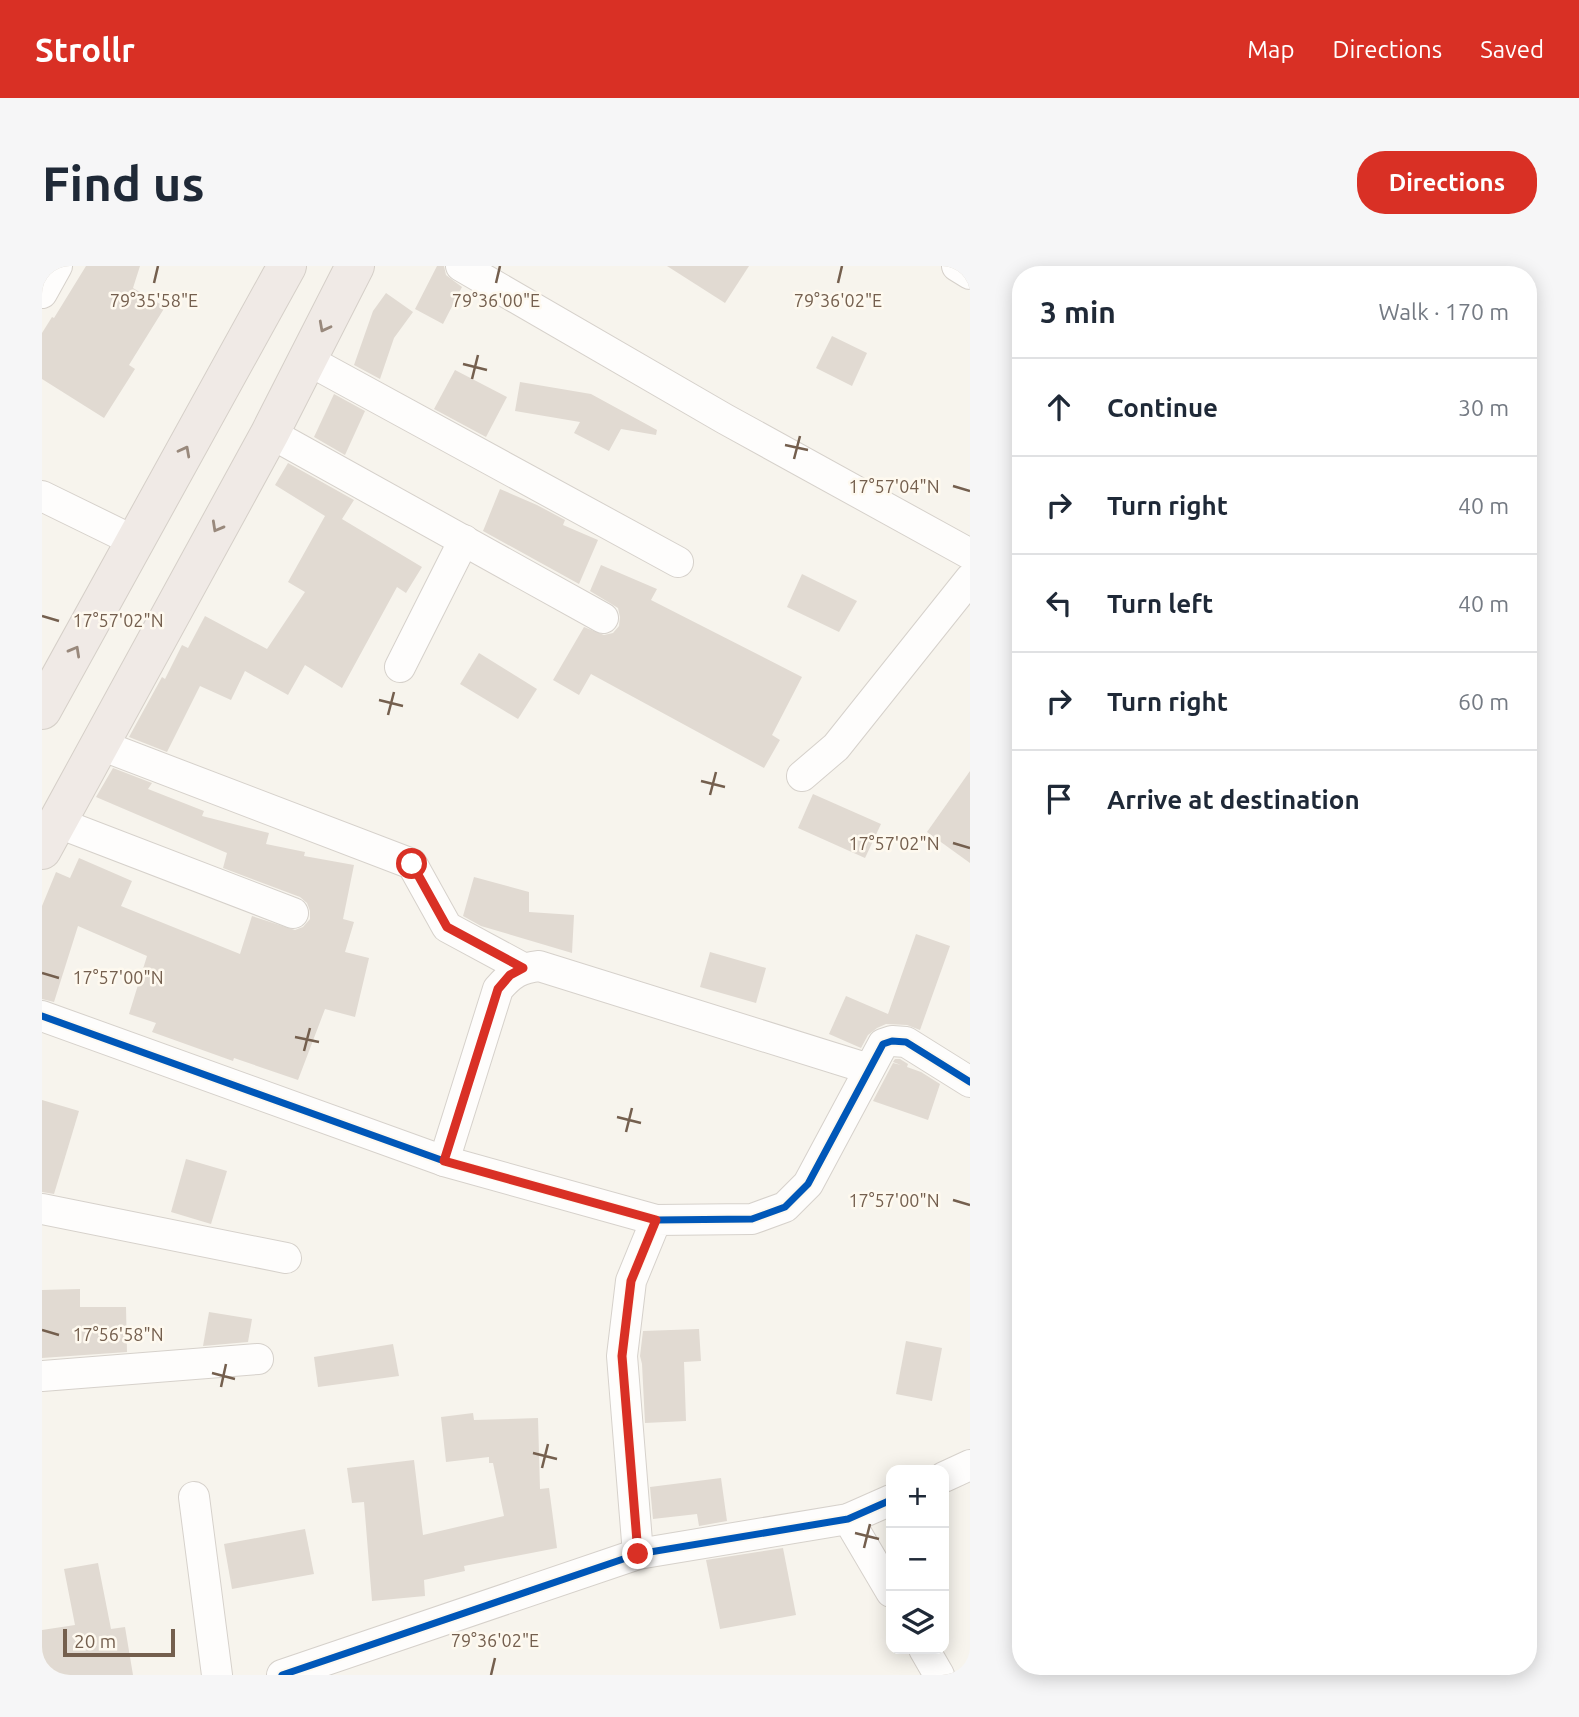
<!DOCTYPE html>
<html lang="en">
<head>
<meta charset="utf-8">
<style>
	:root { --surface:#fff; --page:#f6f6f7; --text:#1f2937; --muted:#747a83; --line:#e0e1e3; --accent:#d93025 }
	body { margin:0; font-family:Ubuntu,sans-serif; background:var(--page); color:var(--text) }
	.controls { position:absolute; right:21px; bottom:21px; display:grid; overflow:hidden; border-radius:14px; box-shadow:0 4px 18px #0003 }
	.controls button { width:63px; height:63px; display:grid; place-items:center; padding:0; border:0; border-bottom:2px solid var(--line); background:var(--surface); color:var(--text); font:35px sans-serif }
	.scale { position:absolute; left:21px; bottom:18px; width:112px; box-sizing:border-box; padding-left:7px; border:4px solid #745f4e; border-top:0; font-size:19px; line-height:24px; white-space:nowrap; color:#745f4e; -webkit-text-stroke:5px #fef9ef; paint-order:stroke }
	.stop { position:absolute; width:21px; height:21px; margin:-16px; border:5px solid #d93025; border-radius:50%; background:#fff }
	.stop.end { background:#d93025; border-color:#fff; box-shadow:0 2px 7px #0008 }
	.list { margin:0; padding:0; list-style:none }
	h2 { display:flex; justify-content:space-between; align-items:center; height:91px; margin:0; padding:0 28px; font-size:30px }
	h2 small { font-size:23px; font-weight:400; color:var(--muted) }
	.list li { display:grid; grid-template-columns:46px 1fr auto; gap:21px; align-items:center; box-sizing:border-box; height:98px; padding:0 28px; border-top:2px solid var(--line) }
	.list b { display:block; font-size:26px; white-space:nowrap }
	.list em { font-size:23px; font-style:normal; color:var(--muted) }
	.icon { flex:none; width:38px; height:38px; fill:none; stroke:currentColor; stroke-width:2; stroke-linecap:round; stroke-linejoin:round }
	.map { position:relative; flex:none; width:928px; height:1409px; overflow:hidden; border-radius:28px }
	header { display:flex; align-items:center; gap:42px; box-sizing:border-box; height:98px; padding:0 35px; background:var(--accent); color:#fff }
	header strong { font-size:33px }
	nav { display:flex; gap:38px; margin-inline-start:auto; font-size:24px }
	.intro { display:flex; align-items:center; justify-content:space-between; box-sizing:border-box; height:168px; padding:0 42px }
	h1 { margin:0; font-size:49px }
	.button { padding:18px 32px; border-radius:28px; background:var(--accent); color:#fff; font-size:24px; font-weight:700 }
	main { display:flex; gap:42px; padding:0 42px }
	aside { flex:1; background:var(--surface); border-radius:28px; box-shadow:0 4px 18px #0003 }
	.map>svg:first-child { display:block }
	.building { fill:#e1dad2 }
	.lines { fill:none; stroke-linecap:round; stroke-linejoin:round }
	.street-casing { stroke:#d6d1cb; stroke-width:32 }
	.highway-casing { stroke:#d5cfc8; stroke-width:40 }
	.street { stroke:#fefdfc; stroke-width:30 }
	.highway { stroke:#f0eae6; stroke-width:38 }
	.cycleway-casing { stroke:#fef9ef; stroke-width:11 }
	.cycleway { stroke:#0057b8; stroke-width:7 }
	.oneway { stroke:#99897c }
	.route { stroke:#d93025; stroke-width:9 }
	.ticks { fill:none; stroke:#745f4e; stroke-width:2.5 }
	.ticks-label { font-size:18px; text-anchor:middle; fill:#745f4e; stroke:#fef9ef; stroke-width:5; stroke-linejoin:round; paint-order:stroke }
</style>
</head>
<body>
<header>
<strong>Strollr</strong>
<nav><a>Map</a><a>Directions</a><a>Saved</a></nav>
</header>
<div class="intro"><h1>Find us</h1><a class="button">Directions</a></div>
<main>
<div class="map">
<svg width="928" height="1409" viewBox="0 0 928 1409">
	<rect width="100%" height="100%" fill="#f7f4ed"/>
	<g class="building">
		<polygon points="44,0 98,0 91,22 123,41 87,99 93,103 62,152 0,113 0,67 10,51 12,52"/>
		<polygon points="395,0 402,0 404,9 420,21 401,58 373,43"/>
		<polygon points="625,0 707,0 683,37"/>
		<polygon points="344,27 371,46 352,72 338,113 312,99 331,45"/>
		<polygon points="790,70 825,87 810,120 774,102"/>
		<polygon points="413,104 465,131 444,171 392,143"/>
		<polygon points="478,116 549,128 615,164 614,169 579,163 567,185 532,167 538,156 473,145"/>
		<polygon points="292,128 323,145 303,189 272,171"/>
		<polygon points="246,197 312,234 300,253 380,301 364,327 355,321 300,422 263,399 246,429 203,405 189,434 158,420 125,486 87,471 120,411 123,413 140,379 146,382 163,350 225,383 263,326 246,316 283,250 233,219"/>
		<polygon points="458,223 495,239 523,254 521,259 556,274 537,318 441,265"/>
		<polygon points="559,299 615,323 609,334 760,411 730,469 738,474 722,502 549,408 537,429 511,414 542,361 562,369 571,367 577,360 578,351 576,342 548,325"/>
		<polygon points="760,308 815,335 797,366 745,341"/>
		<polygon points="437,387 495,423 476,453 418,418"/>
		<polygon points="71,502 110,517 106,523 162,545 160,550 227,567 224,578 263,586 262,590 312,599 301,653 312,656 303,686 327,692 313,751 283,743 256,814 192,792 191,795 110,766 114,757 87,748 105,690 36,660 12,736 0,733 0,640 14,606 28,612 37,592 90,615 79,640 198,688 210,650 253,664 261,661 268,653 268,645 265,637 258,631 181,602 185,587 54,531"/>
		<polygon points="928,505 928,597 885,566"/>
		<polygon points="771,528 839,558 823,592 756,562"/>
		<polygon points="432,611 487,626 487,646 532,649 530,687 439,660 421,650"/>
		<polygon points="874,668 908,680 878,764 865,759 844,758 835,762 826,769 819,782 787,768 804,730 846,748"/>
		<polygon points="668,686 724,702 714,737 658,721"/>
		<polygon points="853,793 858,793 866,798 865,801 879,806 898,818 886,854 831,835 851,797 859,799 851,796"/>
		<polygon points="0,834 37,845 12,928 0,926"/>
		<polygon points="144,893 185,905 169,958 129,946"/>
		<polygon points="38,1023 38,1041 84,1041 85,1086 0,1092 0,1024"/>
		<polygon points="167,1046 210,1053 206,1076 161,1080"/>
		<polygon points="657,1063 659,1095 642,1096 644,1155 603,1157 600,1098 598,1090 601,1065"/>
		<polygon points="864,1075 900,1082 890,1135 854,1128"/>
		<polygon points="351,1078 357,1110 276,1121 272,1091"/>
		<polygon points="431,1147 432,1154 496,1152 498,1223 507,1222 515,1282 422,1300 423,1305 382,1314 383,1330 330,1335 322,1236 310,1237 305,1202 372,1194 381,1269 462,1250 451,1197 447,1197 447,1191 404,1196 399,1151"/>
		<polygon points="679,1212 685,1255 657,1260 655,1248 611,1253 608,1221"/>
		<polygon points="263,1263 272,1308 190,1323 182,1278"/>
		<polygon points="741,1282 754,1349 678,1363 664,1294"/>
		<polygon points="56,1297 69,1363 83,1361 91,1409 0,1409 0,1364 33,1359 22,1303"/>
	</g>
	<g class="lines">
		<defs>
			<g id="street">
				<polyline points="419,0 683,153 928,288"/>
				<polyline points="915,0 928,8"/>
				<polyline points="0,27 15,0"/>
				<polyline points="264,93 636,296"/>
				<polyline points="228,167 561,352"/>
				<polyline points="0,230 94,276"/>
				<polyline points="358,401 422,274"/>
				<polyline points="56,478 370,598 405,661 481,702"/>
				<polyline points="760,510 794,481 928,313"/>
				<polyline points="14,556 251,647"/>
				<polyline points="0,750 402,895 614,954"/>
				<path d="M402,895l54,-172c13,-15 22,-21 41,-23l330,103"/>
				<polyline points="0,943 244,992"/>
				<polyline points="0,1110 216,1093"/>
				<polyline points="902,1211 928,1199"/>
				<polyline points="152,1231 175,1409"/>
				<polyline points="806,1253 849,1326"/>
				<polyline points="596,1288 580,1090 589,1015 614,954 710,953 743,941 766,918 841,778 850,775 864,776 928,816"/>
				<polyline points="882,1383 897,1409"/>
				<polyline points="240,1409 596,1288 806,1253 849,1234"/>
			</g>
			<g id="highway">
				<polyline points="0,444 245,0"/>
				<polyline points="0,584 228,167 313,0"/>
			</g>
		</defs>
		<use href="#street" class="street-casing"/>
		<use href="#highway" class="highway-casing"/>
		<use href="#street" class="street"/>
		<use href="#highway" class="highway"/>
		<defs>
			<g id="cycleway">
				<polyline points="0,750 402,895 614,954"/>
				<polyline points="596,1288 580,1090 589,1015 614,954 710,953 743,941 766,918 841,778 850,775 864,776 928,816"/>
				<polyline points="240,1409 596,1288 806,1253 849,1234"/>
			</g>
		</defs>
		<use href="#cycleway" class="cycleway-casing"/>
		<use href="#cycleway" class="cycleway"/>
	</g>
	<defs><path id="oneway-chevron" d="M-2-3.5L2.5 0L-2 3.5" fill="none" stroke-width="1.6" stroke-linecap="round" stroke-linejoin="round" transform="scale(1.75)"/></defs>
	<g class="oneway">
		<use href="#oneway-chevron" transform="translate(282 61) rotate(118)"/>
		<use href="#oneway-chevron" transform="translate(143 185) rotate(-62)"/>
		<use href="#oneway-chevron" transform="translate(175 261) rotate(119)"/>
		<use href="#oneway-chevron" transform="translate(33 385) rotate(-61)"/>
	</g>
	<g class="lines">
		<polyline class="route" points="370,598 405,661 481,702 468,709 456,723 402,895 614,954 589,1015 580,1090 596,1288"/>
	</g>
	<path class="ticks" d="M112,17l4,-17M454,17l4,-17M796,17l4,-17M421,98l24,6M430,113l6,-24M743,179l23,5M752,193l6,-23M911,220l17,5M0,350l17,5M337,434l24,6M346,449l6,-23M659,515l24,6M668,529l6,-23M911,577l17,5M0,707l17,5M253,771l24,5M262,785l6,-23M575,851l24,6M584,866l6,-24M911,934l17,5M0,1064l17,5M170,1107l23,6M179,1121l5,-23M491,1187l24,6M500,1202l6,-24M813,1267l24,6M822,1282l6,-24M449,1409l4,-17"/>
	<g class="ticks-label">
		<text x="112" y="41">79°35'58"E</text>
		<text x="454" y="41">79°36'00"E</text>
		<text x="796" y="41">79°36'02"E</text>
		<text x="852" y="227">17°57'04"N</text>
		<text x="76" y="361">17°57'02"N</text>
		<text x="852" y="584">17°57'02"N</text>
		<text x="76" y="718">17°57'00"N</text>
		<text x="852" y="941">17°57'00"N</text>
		<text x="76" y="1075">17°56'58"N</text>
		<text x="453" y="1381">79°36'02"E</text>
	</g>
</svg>
<div class="controls">
<button>+</button>
<button>−</button>
<button><svg class="icon" aria-label="layers" viewBox="0 0 24 24"><path d="M12 4l9 5-9 5-9-5zM3 14l9 5 9-5"/></svg></button>
</div>
<div class="scale">20 m</div>
<div class="stop" style="left:370px;top:598px"></div>
<div class="stop end" style="left:596px;top:1288px"></div>
</div>
<aside>
<h2>3 min<small>Walk · 170 m</small></h2>
<ul class="list">
<li><svg class="icon" aria-label="ahead" viewBox="0 0 24 24"><path d="M12 20V5M6 11l6-6 6 6"/></svg><div><b>Continue</b></div><em>30 m</em></li>
<li><svg class="icon" aria-label="right" viewBox="0 0 24 24"><path d="M7 20v-9h11M14 6l5 5-5 5"/></svg><div><b>Turn right</b></div><em>40 m</em></li>
<li><svg class="icon" aria-label="left" viewBox="0 0 24 24"><path d="M17 20v-9H6M10 6l-5 5 5 5"/></svg><div><b>Turn left</b></div><em>40 m</em></li>
<li><svg class="icon" aria-label="right" viewBox="0 0 24 24"><path d="M7 20v-9h11M14 6l5 5-5 5"/></svg><div><b>Turn right</b></div><em>60 m</em></li>
<li><svg class="icon" aria-label="arrive" viewBox="0 0 24 24"><path d="M6 21V4h12l-3 4 3 4H6"/></svg><div><b>Arrive at destination</b></div></li>
</ul>
</aside>
</main>
</body>
</html>
